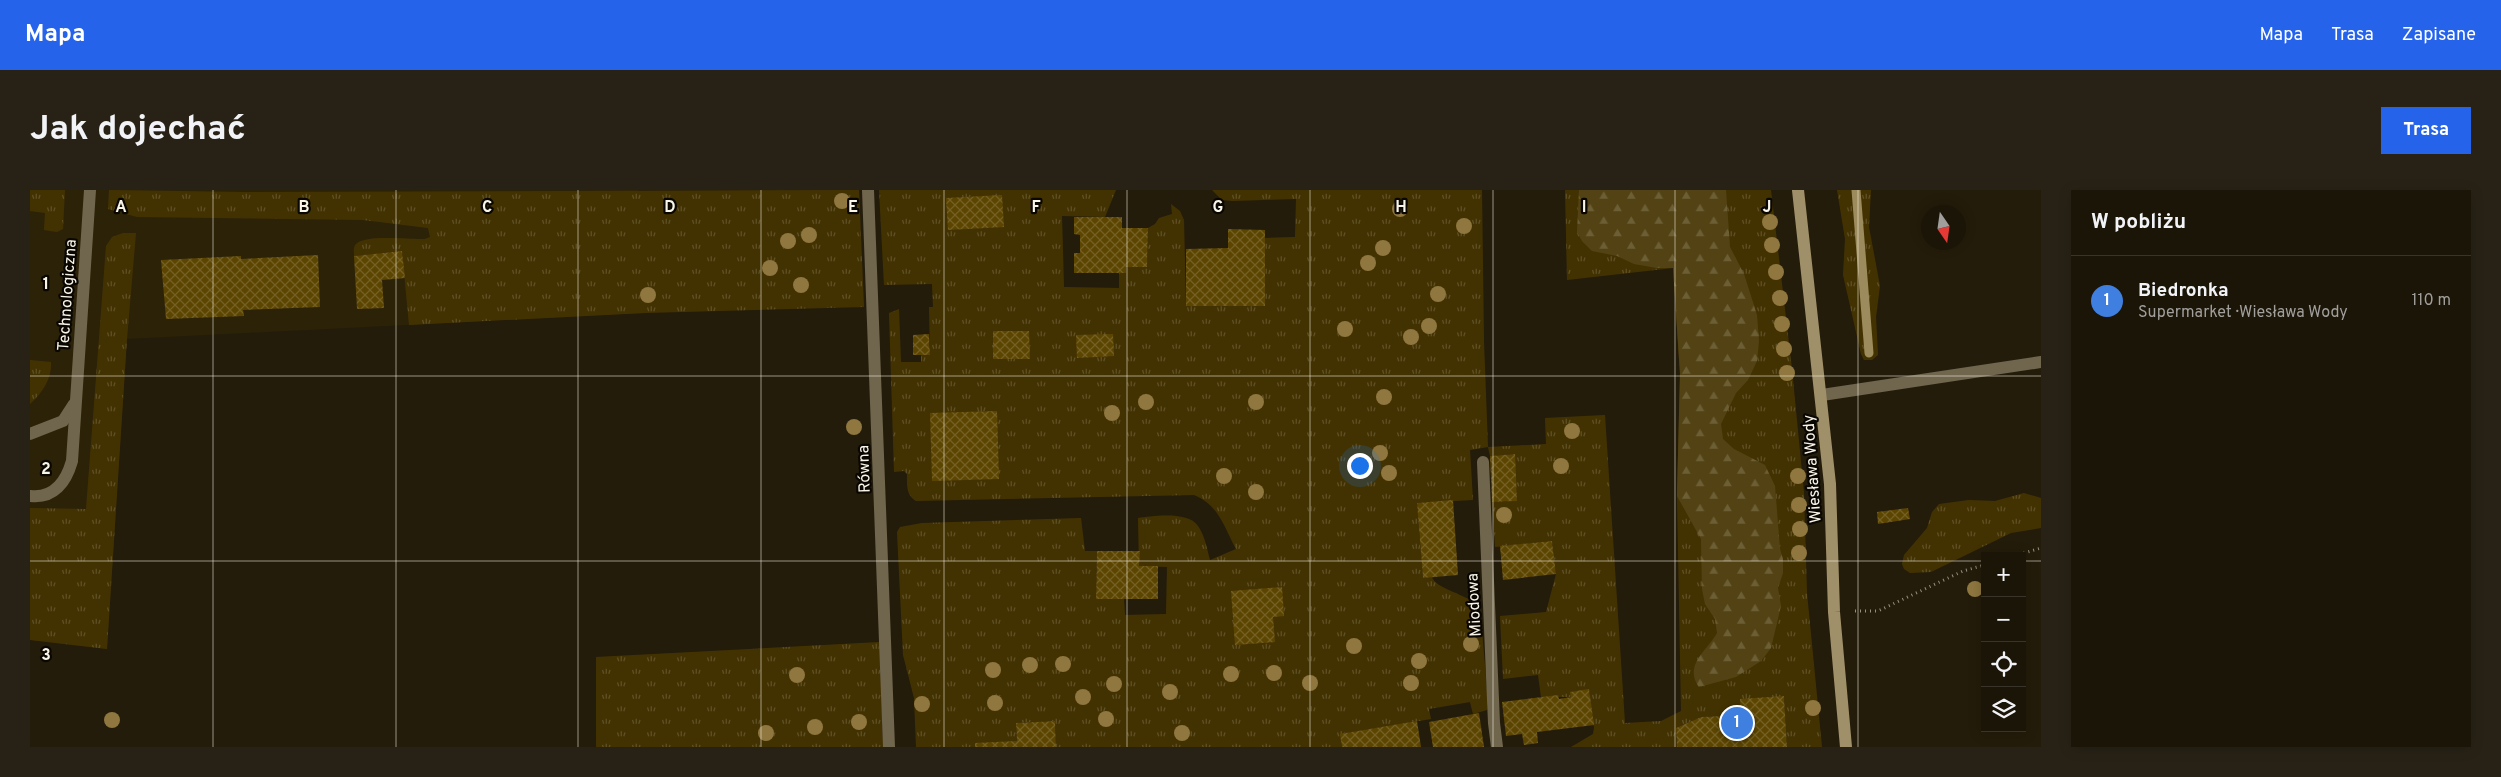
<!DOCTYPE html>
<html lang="pl">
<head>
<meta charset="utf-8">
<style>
	:root { --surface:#1b1508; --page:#282216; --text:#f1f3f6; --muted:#a09f9c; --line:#393429; --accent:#2563eb }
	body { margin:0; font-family:Overpass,sans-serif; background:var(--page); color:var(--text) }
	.controls { position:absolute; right:15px; bottom:15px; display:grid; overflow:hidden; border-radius:0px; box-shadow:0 2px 12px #0003 }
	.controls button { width:45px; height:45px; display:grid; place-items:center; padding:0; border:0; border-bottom:1px solid var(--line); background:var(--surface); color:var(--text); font:25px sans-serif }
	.compass { position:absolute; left:1891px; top:15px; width:45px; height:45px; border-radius:50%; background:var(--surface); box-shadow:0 2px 12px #0003; rotate:167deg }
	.you { position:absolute; left:1329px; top:275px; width:18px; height:18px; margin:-12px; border:4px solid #fff; border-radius:50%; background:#1a73e8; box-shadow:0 0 0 8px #1a73e833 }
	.badge { display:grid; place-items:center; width:32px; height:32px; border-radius:50%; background:var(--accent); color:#fff; font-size:16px; font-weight:700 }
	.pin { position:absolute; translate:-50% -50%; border:2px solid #fff; box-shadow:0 1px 5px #0006 }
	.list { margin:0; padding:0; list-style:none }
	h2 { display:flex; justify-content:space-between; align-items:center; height:65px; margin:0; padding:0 20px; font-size:21px }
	h2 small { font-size:16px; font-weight:400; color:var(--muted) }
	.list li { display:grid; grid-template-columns:32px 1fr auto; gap:15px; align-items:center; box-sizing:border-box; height:90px; padding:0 20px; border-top:1px solid var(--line) }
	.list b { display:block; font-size:19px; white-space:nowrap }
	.list p { margin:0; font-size:16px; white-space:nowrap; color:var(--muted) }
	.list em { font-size:16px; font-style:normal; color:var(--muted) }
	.icon { flex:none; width:28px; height:28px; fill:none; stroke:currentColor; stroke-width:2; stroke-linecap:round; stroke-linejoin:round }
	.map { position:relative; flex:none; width:2011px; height:557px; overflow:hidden; border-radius:0px }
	header { display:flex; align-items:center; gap:30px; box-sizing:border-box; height:70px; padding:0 25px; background:var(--accent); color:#fff }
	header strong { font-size:24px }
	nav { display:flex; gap:28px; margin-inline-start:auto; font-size:18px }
	.intro { display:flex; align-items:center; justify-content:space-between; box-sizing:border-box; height:120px; padding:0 30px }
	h1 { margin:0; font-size:35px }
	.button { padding:12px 22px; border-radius:0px; background:var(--accent); color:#fff; font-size:18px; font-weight:700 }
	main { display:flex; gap:30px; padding:0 30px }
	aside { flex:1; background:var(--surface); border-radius:0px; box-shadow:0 2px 12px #0003 }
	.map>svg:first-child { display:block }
	.built { fill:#2c2208 }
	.grass { fill:url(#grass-tufts) }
	.forest { fill:url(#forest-firs) }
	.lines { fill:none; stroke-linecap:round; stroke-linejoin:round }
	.stream { stroke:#9c8b5c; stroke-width:9 }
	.building { fill:url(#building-cross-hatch) }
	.path { stroke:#959081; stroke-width:3; stroke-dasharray:1 4; stroke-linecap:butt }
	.lane { stroke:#70664e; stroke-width:12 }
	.street { stroke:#70664e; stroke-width:12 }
	.secondary { stroke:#a09069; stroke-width:12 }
	.tree { fill:#8f773f }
	.grid { fill:none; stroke:#f9f5e9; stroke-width:1; stroke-opacity:0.55 }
	.labels { text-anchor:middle; stroke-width:4.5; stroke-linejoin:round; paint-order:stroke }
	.street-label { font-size:16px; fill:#f9f5e9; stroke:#0a0702 }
	.grid-label { font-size:16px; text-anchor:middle; font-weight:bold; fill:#f9f5e9; stroke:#0a0702; stroke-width:4.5; stroke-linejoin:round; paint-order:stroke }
</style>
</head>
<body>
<header>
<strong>Mapa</strong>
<nav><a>Mapa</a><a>Trasa</a><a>Zapisane</a></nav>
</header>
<div class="intro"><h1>Jak dojechać</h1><a class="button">Trasa</a></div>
<main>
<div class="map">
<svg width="2011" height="557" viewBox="0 0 2011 557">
	<defs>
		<pattern id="grass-tufts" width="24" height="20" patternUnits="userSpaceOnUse" patternTransform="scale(1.25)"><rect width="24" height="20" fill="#433201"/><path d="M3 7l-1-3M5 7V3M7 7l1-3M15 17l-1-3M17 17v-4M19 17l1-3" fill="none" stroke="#5f5026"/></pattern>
		<pattern id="forest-firs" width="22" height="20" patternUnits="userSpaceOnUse" patternTransform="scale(1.25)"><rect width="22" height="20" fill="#534213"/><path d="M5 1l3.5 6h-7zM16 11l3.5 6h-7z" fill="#6c5e35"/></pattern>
		<pattern id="building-cross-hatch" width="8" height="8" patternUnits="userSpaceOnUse" patternTransform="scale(1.25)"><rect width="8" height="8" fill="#5c4500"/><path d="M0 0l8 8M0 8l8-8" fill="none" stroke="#746025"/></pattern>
	</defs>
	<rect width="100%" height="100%" fill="#241c0a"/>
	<polygon class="built" points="0,0 608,0 615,123 97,149 77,459 0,450"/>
	<g class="grass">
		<polygon points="0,0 35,0 33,39 27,42 14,40 15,23 0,21"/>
		<path d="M79,0l135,2 615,-2 5,117 -219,6 -236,12 -7,-74 -48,5c0,-4 -1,-9 2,-12 11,-10 54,-4 69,-5l5,-2 -2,-9 -65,-8 -226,-3 -29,-8z"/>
		<path d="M849,0h237l-11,27 -43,-1 2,71 55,1v-15h7v-6h21l1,-39 7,-4 4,-6 13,-4 -1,-10 9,7 4,9 2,86h78l1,-68 30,-1 1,-38 -64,2 -10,-1 -10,-10h270l2,152 4,105 58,-3 -1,-26 60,-3 20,308 36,-2 20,-10 -4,-215 3,-121 -7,-107 -106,12 -2,-90h206l21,179 12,124 3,100 15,154h-35l-3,-51 -43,19 -40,2 -25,11 1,19h-106l22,-13 1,-6 -5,-38 -18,2v5h-30l-3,-22 -35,4 -3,-63 46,-4 10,-38 -4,-33 -57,6 -3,-45 25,-1 -3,-47 -24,2 -2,-9 -18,3 3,50 -56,3 6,75 9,-1c2,11 37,18 48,30l8,94 -1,9 -14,4 -3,-12 -41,7 2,10 -90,15 1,13h-286l-1,-26 -39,2 1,18 -42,6h-59l-2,-49 -11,-43 -6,-123 3,-5 22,-4 159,-5 4,33h12l-1,48h28l1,16 41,-1 1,-47 -28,-1 -1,-48c15,-2 50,-7 60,8 7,10 9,23 12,34l26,-11c-12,-22 -17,-44 -42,-54l-278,6c-10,-6 -9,-16 -9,-27l-3,-3 -10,1 -5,-159 10,-4 2,53h20v-7l9,-1 -1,-47h4l-1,-23 -48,1z"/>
		<polygon points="1807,0 1841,0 1839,37 1850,96 1846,127 1848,165 1842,170 1834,170 1831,164 1813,85 1815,49"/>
		<polygon points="93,43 106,43 97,149 77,459 0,450 0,318 56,319 76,56 82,47"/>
		<path d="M0,170l21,2c1,17 -9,31 -21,42z"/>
		<polygon points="1994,303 2011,308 2011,338 1981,343 1901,382 1880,383 1874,379 1872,374 1874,365 1897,338 1902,322 1909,314 1939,310 1965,311"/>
		<polygon points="850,452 853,557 566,557 566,467"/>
	</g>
	<path class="forest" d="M1549,0h147l4,57 14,27 13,41 2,26 -2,20 -9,19 -12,13 -15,31 2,15 11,10 31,16 10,21 5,63 3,10v14l-5,15 3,18 -10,42 -10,13 -25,16 -37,10c-16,-22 9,-37 18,-54l-2,-14 -10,-15 -3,-15 -1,-50 -24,-43 3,-123 -7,-105h-16l-23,-4 -17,-8 -25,-5 -10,-10 -5,-9z"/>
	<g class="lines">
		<polyline class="stream" points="1826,0 1839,163"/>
	</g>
	<g class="building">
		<polygon points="972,5 974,37 918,40 916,8"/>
		<polygon points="1044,27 1092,27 1092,38 1118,38 1117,77 1096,77 1096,83 1044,83 1044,63 1050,63 1050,45 1044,44"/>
		<polygon points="1198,39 1235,40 1235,116 1156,116 1156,59 1198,58"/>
		<polygon points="372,61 375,88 352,90 354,118 327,119 324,66"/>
		<polygon points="288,65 290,117 213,120 214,126 136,129 131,70 211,66 211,69"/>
		<polygon points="963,141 999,141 1000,169 963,169"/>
		<polygon points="899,144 900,165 883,165 883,145"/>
		<polygon points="1083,144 1084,166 1047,168 1046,145"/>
		<polygon points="967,221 969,289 902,291 900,223"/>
		<polygon points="1485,264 1487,311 1462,312 1460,266"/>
		<polygon points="1423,310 1428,385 1393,388 1387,313"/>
		<polygon points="1878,318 1880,329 1848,334 1847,322"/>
		<polygon points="1522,351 1526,384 1473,390 1470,356"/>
		<polygon points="1067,361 1110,361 1109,376 1128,376 1128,409 1066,409"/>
		<polygon points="1252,397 1254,426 1243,427 1245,452 1205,455 1201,401"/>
		<polygon points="1559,499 1564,535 1507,542 1508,553 1494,555 1492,544 1476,546 1472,512 1528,505 1529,509 1541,507 1540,502"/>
		<polygon points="1754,506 1757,557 1647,557 1646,538 1671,527 1711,525 1710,509"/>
		<polygon points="1449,523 1454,557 1403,557 1399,532"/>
		<polygon points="1025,531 1026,557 945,557 945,553 987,551 986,533"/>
		<polygon points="1387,531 1391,557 1312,557 1310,544"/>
	</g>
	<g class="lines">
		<g class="path">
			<polyline points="1984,366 2011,358"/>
			<polyline points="1825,421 1848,421 1933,381 1955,375"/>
		</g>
		<polyline class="lane" points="1792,205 2011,172"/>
		<g class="street">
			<polyline points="838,0 859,557"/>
			<polyline points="0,244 33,231 44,214"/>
			<polyline points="1453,272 1464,533 1467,557"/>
			<path d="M0,306c24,3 36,-14 42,-35l18,-271"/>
		</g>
		<polyline class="secondary" points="1768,0 1800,294 1804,422 1816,557"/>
	</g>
	<g class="tree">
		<circle cx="812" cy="11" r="8"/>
		<circle cx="1370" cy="19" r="8"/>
		<circle cx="1740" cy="32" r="8"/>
		<circle cx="1434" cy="36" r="8"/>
		<circle cx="779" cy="45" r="8"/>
		<circle cx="758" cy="51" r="8"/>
		<circle cx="1742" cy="55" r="8"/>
		<circle cx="1353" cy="58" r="8"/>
		<circle cx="1338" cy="73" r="8"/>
		<circle cx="740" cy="78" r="8"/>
		<circle cx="1746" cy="82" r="8"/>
		<circle cx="771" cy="95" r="8"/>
		<circle cx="1408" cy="104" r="8"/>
		<circle cx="618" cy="105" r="8"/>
		<circle cx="1750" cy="108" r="8"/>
		<circle cx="1752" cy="134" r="8"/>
		<circle cx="1399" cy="136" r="8"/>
		<circle cx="1315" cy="139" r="8"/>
		<circle cx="1381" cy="147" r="8"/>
		<circle cx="1754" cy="159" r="8"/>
		<circle cx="1757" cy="183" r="8"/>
		<circle cx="1354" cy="207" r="8"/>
		<circle cx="1116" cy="212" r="8"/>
		<circle cx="1226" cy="212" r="8"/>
		<circle cx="1082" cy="223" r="8"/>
		<circle cx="824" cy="237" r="8"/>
		<circle cx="1542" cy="241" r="8"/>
		<circle cx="1350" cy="263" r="8"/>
		<circle cx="1531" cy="276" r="8"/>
		<circle cx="1359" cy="283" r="8"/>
		<circle cx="1194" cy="286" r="8"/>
		<circle cx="1768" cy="286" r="8"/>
		<circle cx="1226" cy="302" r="8"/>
		<circle cx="1769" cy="315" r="8"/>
		<circle cx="1474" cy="325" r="8"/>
		<circle cx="1770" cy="339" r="8"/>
		<circle cx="1769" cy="363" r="8"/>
		<circle cx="1945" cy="399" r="8"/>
		<circle cx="1441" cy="454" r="8"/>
		<circle cx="1324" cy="456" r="8"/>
		<circle cx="1389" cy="471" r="8"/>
		<circle cx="1033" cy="474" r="8"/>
		<circle cx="1000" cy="475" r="8"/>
		<circle cx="963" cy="480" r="8"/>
		<circle cx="1244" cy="483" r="8"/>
		<circle cx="1201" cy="484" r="8"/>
		<circle cx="767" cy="485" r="8"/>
		<circle cx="1280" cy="493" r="8"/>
		<circle cx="1381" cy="493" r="8"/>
		<circle cx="1084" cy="494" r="8"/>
		<circle cx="1140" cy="502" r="8"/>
		<circle cx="1053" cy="507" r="8"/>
		<circle cx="965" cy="513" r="8"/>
		<circle cx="892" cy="514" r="8"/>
		<circle cx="1783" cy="518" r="8"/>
		<circle cx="1076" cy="529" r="8"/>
		<circle cx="82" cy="530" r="8"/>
		<circle cx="829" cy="532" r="8"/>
		<circle cx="785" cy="537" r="8"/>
		<circle cx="736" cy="543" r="8"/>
		<circle cx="1152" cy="543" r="8"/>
	</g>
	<path class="grid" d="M183,0v557M366,0v557M548,0v557M731,0v557M914,0v557M1097,0v557M1280,0v557M1463,0v557M1645,0v557M1828,0v557M0,186h2011M0,371h1955M1992,371h19"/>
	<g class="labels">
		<g class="street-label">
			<text transform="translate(36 105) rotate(-86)" y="6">Technologiczna</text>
			<text transform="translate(833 279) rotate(-92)" y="6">Równa</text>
			<text transform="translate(1781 279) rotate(-94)" y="6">Wiesława Wody</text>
			<text transform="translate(1443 415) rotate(-93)" y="6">Miodowa</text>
		</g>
	</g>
	<g class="grid-label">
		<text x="91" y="22">A</text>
		<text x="274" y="22">B</text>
		<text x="457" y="22">C</text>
		<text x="640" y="22">D</text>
		<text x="823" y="22">E</text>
		<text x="1006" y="22">F</text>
		<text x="1188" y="22">G</text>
		<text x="1371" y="22">H</text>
		<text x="1554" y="22">I</text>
		<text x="1737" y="22">J</text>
		<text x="16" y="99">1</text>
		<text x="16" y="284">2</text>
		<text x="16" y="470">3</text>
	</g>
</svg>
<div class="controls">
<button>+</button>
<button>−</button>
<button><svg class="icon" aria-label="locate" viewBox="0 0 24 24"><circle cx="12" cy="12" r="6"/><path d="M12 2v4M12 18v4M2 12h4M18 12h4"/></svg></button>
<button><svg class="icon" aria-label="layers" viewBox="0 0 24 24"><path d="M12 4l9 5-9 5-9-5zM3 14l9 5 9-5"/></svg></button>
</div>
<svg class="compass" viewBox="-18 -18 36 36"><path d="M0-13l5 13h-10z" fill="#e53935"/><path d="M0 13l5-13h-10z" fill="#a09f9c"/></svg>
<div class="you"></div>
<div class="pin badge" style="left:1707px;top:533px;background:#3f7fe0">1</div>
</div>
<aside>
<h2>W pobliżu<small></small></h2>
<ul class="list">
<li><span class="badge" style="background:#3f7fe0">1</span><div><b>Biedronka</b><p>Supermarket · Wiesława Wody</p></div><em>110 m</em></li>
</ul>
</aside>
</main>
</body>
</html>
